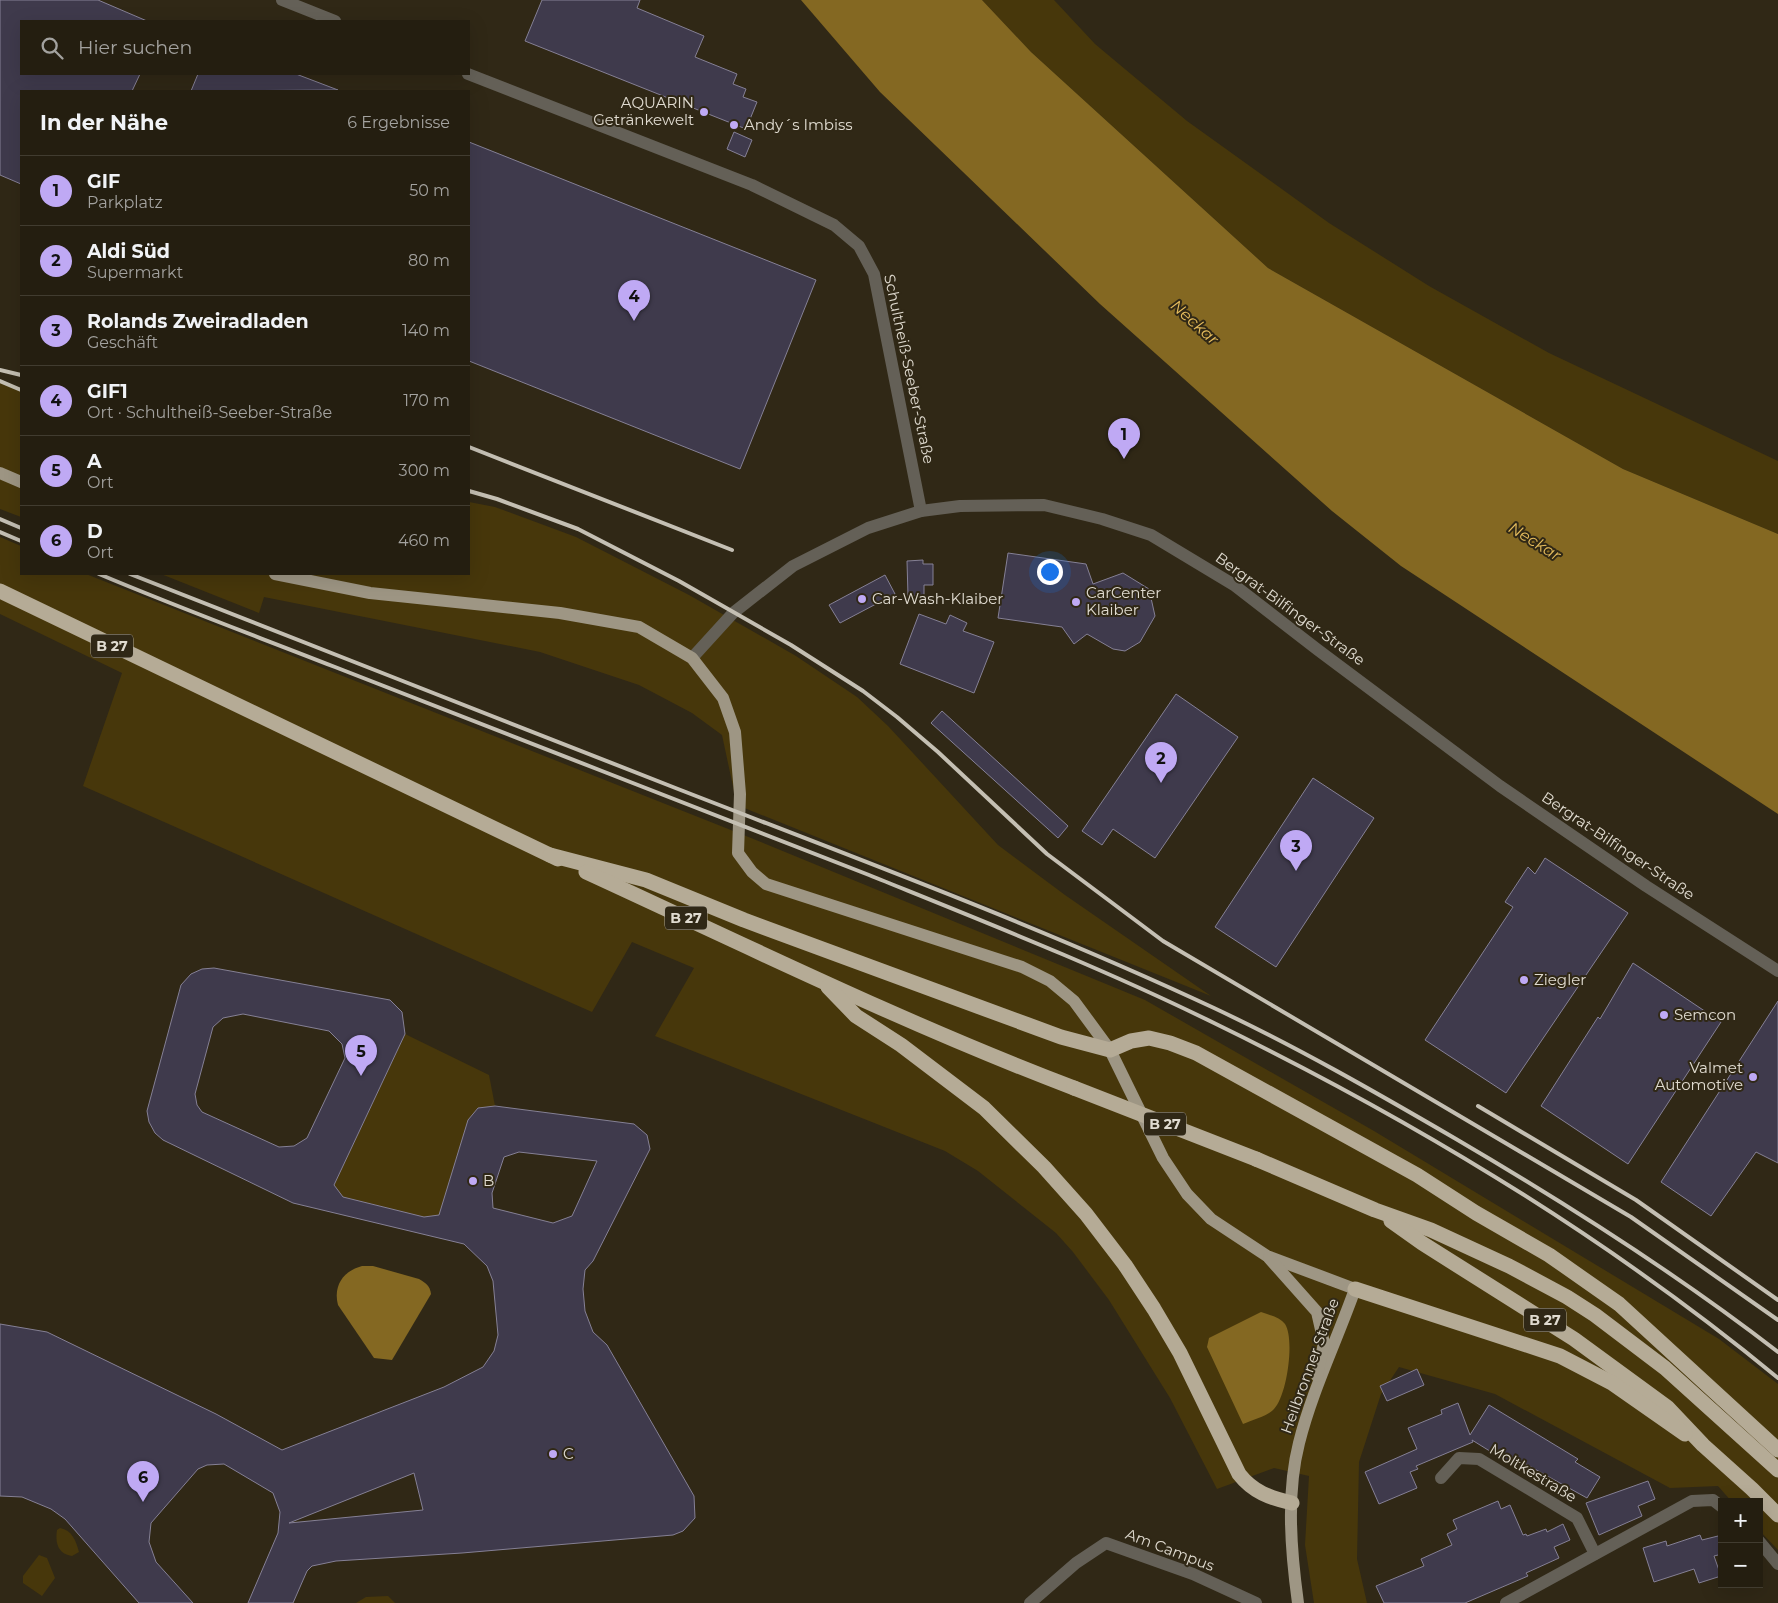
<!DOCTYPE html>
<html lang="de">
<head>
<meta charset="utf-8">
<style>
	:root { --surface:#241e10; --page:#2c2719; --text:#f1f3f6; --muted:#a3a29f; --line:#413c30; --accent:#bfa9f4 }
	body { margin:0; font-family:Montserrat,sans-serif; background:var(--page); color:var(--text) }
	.controls { position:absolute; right:15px; bottom:15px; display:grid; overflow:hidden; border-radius:0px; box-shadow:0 5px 20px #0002 }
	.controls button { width:45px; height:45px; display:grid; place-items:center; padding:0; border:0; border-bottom:1px solid var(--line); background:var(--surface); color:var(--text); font:25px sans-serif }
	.you { position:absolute; left:1049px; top:571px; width:18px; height:18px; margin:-12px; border:4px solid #fff; border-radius:50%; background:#1a73e8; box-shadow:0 0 0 8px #1a73e833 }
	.badge { display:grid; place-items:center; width:32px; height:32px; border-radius:50%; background:var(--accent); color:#111; font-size:16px; font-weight:700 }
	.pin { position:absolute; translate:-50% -41px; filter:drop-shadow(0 1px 2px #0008) }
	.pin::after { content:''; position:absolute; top:26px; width:18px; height:15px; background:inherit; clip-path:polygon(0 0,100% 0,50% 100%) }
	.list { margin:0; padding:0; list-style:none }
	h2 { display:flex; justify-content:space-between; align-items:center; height:65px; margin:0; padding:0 20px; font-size:21px }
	h2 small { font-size:16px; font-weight:400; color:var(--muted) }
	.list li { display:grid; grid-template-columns:32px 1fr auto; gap:15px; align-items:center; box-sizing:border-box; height:70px; padding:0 20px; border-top:1px solid var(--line) }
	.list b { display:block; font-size:19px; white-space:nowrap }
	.list p { margin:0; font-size:16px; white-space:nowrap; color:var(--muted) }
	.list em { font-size:16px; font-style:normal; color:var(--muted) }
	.icon { flex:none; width:28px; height:28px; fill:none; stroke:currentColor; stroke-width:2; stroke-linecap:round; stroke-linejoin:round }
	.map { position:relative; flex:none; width:1778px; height:1603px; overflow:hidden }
	.search { position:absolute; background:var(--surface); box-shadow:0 5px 20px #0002; left:20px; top:20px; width:450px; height:55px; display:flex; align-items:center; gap:12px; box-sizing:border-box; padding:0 18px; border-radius:0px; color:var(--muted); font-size:19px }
	.panel { position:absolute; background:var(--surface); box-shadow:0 5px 20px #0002; left:20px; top:90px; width:450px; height:485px; border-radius:0px }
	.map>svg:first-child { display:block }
	.green { fill:#47370b }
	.water { fill:#846822 }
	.building { fill:#3f3a4c; stroke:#858095; fill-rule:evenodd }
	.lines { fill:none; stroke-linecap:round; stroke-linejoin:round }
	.minor { stroke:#646057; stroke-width:12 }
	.major { stroke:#9e9684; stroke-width:12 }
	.highway { stroke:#b5ab96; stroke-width:15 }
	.rail { stroke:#c4bfb3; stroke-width:4 }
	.highway-bridge { stroke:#b5ab96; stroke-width:15 }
	.poi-dot { fill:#bfa9f4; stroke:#302816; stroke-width:2 }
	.labels { text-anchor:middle; stroke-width:4; stroke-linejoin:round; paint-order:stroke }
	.shield { fill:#302816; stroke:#aba598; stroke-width:1 }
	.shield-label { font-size:14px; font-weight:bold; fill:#e0dbd0 }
	.poi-label { font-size:15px; fill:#e0dbd0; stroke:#302816; text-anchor:start }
	.street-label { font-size:15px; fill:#e0dbd0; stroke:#302816 }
	.water-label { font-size:16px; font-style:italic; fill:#e6bd5d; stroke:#302816 }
</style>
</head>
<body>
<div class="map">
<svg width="1778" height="1603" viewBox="0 0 1778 1603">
	<rect width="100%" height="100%" fill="#302816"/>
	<g class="green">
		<polygon points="982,0 1054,0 1095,44 1187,121 1329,223 1429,286 1549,353 1778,461 1778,534 1623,469 1268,268 1031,52"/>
		<polygon points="0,381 21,391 21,517 0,509"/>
		<polygon points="469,502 495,507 576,537 689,595 796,656 857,697 888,726 998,845 1065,895 1211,996 737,805 722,735 692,713 639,685 540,652 264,597 259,613 161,574 469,574"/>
		<polygon points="0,537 21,546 21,574 86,574 751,838 1145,1000 1374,1131 1719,1339 1778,1384 1778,1550 1759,1530 1759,1502 1732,1502 1718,1486 1670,1488 1495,1394 1399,1367 1381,1394 1359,1462 1357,1559 1367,1603 1314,1603 1305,1545 1309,1476 1274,1468 1217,1489 1170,1398 1109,1300 1073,1252 1056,1233 978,1171 945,1151 655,1036 694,968 632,942 592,1012 83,786 122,673 0,614"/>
		<polygon points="405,1034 489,1075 495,1106 439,1215 424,1217 343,1197 334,1185"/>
		<path d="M60,1528c12,2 16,13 19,24l-7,4c-14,-2 -17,-13 -15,-26z"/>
		<polygon points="39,1555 47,1558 55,1578 42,1596 23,1583 23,1576"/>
		<polygon points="388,1596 395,1603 356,1603 366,1597"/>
	</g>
	<g class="water">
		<polygon points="801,0 982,0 1031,52 1268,268 1623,469 1778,534 1778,814 1401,566 1332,511 1100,304 880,92"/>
		<path d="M362,1266h11l46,13c7,4 11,7 12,15l-39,66 -18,-2 -36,-53c-5,-19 5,-34 24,-39z"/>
		<path d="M1261,1312c8,3 19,5 24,12 10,15 2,72 -11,85 -6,7 -22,11 -31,15l-36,-77 2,-9z"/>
	</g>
	<g class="building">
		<polygon points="0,0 98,0 147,21 21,21 21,74 140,74 132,91 21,91 21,184 0,175"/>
		<polygon points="542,0 640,0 637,8 704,36 695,57 737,74 733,84 746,89 743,97 757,102 746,129 525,41"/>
		<polygon points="198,74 296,74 338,90 191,91"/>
		<polygon points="734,132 752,140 745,157 727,149"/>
		<polygon points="469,142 816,280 740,469 469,361"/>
		<polygon points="1008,553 1086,564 1093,584 1123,573 1149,589 1155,616 1140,642 1125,651 1113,649 1087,634 1074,644 1062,627 998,618"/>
		<polygon points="923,560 923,564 933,564 933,585 924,585 924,596 908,596 907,561"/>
		<polygon points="885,575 895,594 840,623 829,605"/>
		<polygon points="919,614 946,624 950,615 967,623 963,631 994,642 974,693 900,664"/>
		<polygon points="1176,694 1238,737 1155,858 1113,829 1102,845 1082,831"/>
		<polygon points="942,711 1068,826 1058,838 931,723"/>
		<polygon points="1313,778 1374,818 1276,967 1215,927"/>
		<polygon points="1545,858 1628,913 1506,1093 1425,1040 1513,907 1505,902 1528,867 1535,874"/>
		<polygon points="1633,963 1721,1022 1628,1164 1541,1106 1598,1017 1600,1019"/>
		<path d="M214,968l176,32 12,12 3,22 -71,151 9,12 81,20 15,-2 29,-95 10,-12 17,-2 139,18 13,11 3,14 -57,112 -8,9 -2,19 2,22 8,21 14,13 87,151 1,22 -12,13 -10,4 -211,18 -126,8 -24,5 -5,5 -14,32h-45l30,-70 2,-21 -7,-19 -49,-29 -17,1 -9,4 -47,54 -2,19 7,20 37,41h-54l-74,-84 -14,-10 -29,-12 -22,-1v-172l47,8 169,82 66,36 162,-63 39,-20 11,-16 4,-16 -5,-54 -6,-15 -23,-22 -171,-41 -130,-63 -8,-7 -6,-11 -2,-11 34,-126 10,-11 11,-5zM243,1014l86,17 13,13 3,14 -38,80 -13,8 -15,1 -77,-35 -5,-7 -2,-11 18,-67 10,-9zM519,1152l78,9 -25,55 -19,7 -60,-15 -1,-15 12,-36zM414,1473l9,37 -134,13z"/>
		<polygon points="1778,1001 1778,1163 1756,1152 1711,1216 1661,1182"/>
		<polygon points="1417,1369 1424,1385 1387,1401 1380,1386"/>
		<polygon points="1458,1403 1470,1435 1489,1405 1578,1459 1575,1462 1600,1477 1587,1498 1513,1457 1509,1463 1472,1440 1473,1442 1416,1466 1418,1469 1410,1472 1417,1488 1379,1504 1365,1472 1417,1449 1408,1428 1442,1414 1441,1410"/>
		<polygon points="1648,1481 1655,1499 1638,1506 1642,1516 1599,1535 1586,1503"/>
		<polygon points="1498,1501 1501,1509 1510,1505 1523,1535 1526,1534 1527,1536 1546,1529 1547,1532 1563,1524 1570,1540 1554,1547 1559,1558 1526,1573 1528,1576 1465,1603 1384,1603 1376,1586 1424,1566 1421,1559 1452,1545 1447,1534 1457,1529 1453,1520"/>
		<polygon points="1700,1535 1702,1540 1722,1535 1722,1554 1714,1556 1721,1576 1699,1583 1694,1569 1654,1582 1643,1548 1666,1541 1667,1546"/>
	</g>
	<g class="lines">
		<g class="minor">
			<polyline points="282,0 335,21"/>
			<polyline points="468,74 752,185 834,225 859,246 874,274 921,511"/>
			<polyline points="692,658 733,613 793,566 868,528 921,511 960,506 1044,505 1102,519 1151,535 1234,585 1318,650 1500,786 1646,886 1778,971"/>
			<polyline points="1441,1478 1459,1458 1479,1459 1577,1518 1595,1554"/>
			<polyline points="1759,1541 1778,1564"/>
			<polyline points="1030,1603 1076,1563 1106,1543 1193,1574 1256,1603"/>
			<polyline points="1506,1603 1692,1501 1713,1500 1722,1507"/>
		</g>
		<g class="major">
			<polyline points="0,473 21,482"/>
			<path d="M275,574l95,19 190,20 79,14 53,31 31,40 12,34 5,62 -2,59 14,19 14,12 256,83 28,14 24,20 36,49 53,108 24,36 24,25 56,37 88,33c-18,51 -43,102 -56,154 -13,51 -8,109 -1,160"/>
			<polyline points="1269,1258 1317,1312 1324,1343 1317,1376"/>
		</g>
		<g class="highway">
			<polyline points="0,591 558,859"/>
			<polyline points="550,855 646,880 744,920 1061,1037 1110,1050 1131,1041 1149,1038 1170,1043 1196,1053 1417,1175 1476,1213 1549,1255 1619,1304 1778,1450"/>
			<path d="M586,872c161,74 322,153 488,216"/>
			<path d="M828,987l28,29 45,29 83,63 60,59 42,47 39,51 29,44 26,44 59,121c14,18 31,24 53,29"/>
			<polyline points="1256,1159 1375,1210 1431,1230 1509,1266 1567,1297 1595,1315 1665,1368 1778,1470"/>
			<polyline points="1391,1221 1422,1243 1574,1339 1667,1407 1703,1445 1752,1489 1778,1515"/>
			<polyline points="1355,1289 1560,1356 1612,1383 1685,1434"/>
		</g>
		<g class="rail">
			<polyline points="0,370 21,375"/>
			<polyline points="0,381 21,390"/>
			<polyline points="469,447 732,550"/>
			<polyline points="469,491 497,499 578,529 679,581 791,645 863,691 897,717 938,752 1047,854 1163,941 1631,1217 1778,1320"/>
			<polyline points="0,519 21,528"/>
			<polyline points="0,532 21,541"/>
			<path d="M99,574c78,33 157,62 236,93 178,70 356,138 534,208 116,47 233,93 345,148 199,97 393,214 564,355"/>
			<path d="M130,574c183,71 365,144 548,215 180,70 361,137 536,219 83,39 163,85 242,131 111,65 220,134 322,213"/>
			<polyline points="1478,1106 1636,1200 1778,1300"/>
		</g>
		<polyline class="highway-bridge" points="1074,1088 1256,1159"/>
	</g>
	<g class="poi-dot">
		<circle cx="704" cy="112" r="5"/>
		<circle cx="734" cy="125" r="5"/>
		<circle cx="862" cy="599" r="5"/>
		<circle cx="1076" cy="602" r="5"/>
		<circle cx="1524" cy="980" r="5"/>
		<circle cx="1664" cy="1015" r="5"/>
		<circle cx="1753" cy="1077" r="5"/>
		<circle cx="473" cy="1181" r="5"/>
		<circle cx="553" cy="1454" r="5"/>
	</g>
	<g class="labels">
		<g class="shield">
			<rect x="91" y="634.5" width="42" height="23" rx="4"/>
			<rect x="665" y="906.5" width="42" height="23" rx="4"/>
			<rect x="1144" y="1112.5" width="42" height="23" rx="4"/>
			<rect x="1524" y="1308.5" width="42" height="23" rx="4"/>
		</g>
		<g class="shield-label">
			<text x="112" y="651">B 27</text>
			<text x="686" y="923">B 27</text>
			<text x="1165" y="1129">B 27</text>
			<text x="1545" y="1325">B 27</text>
		</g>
		<g class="poi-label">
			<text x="694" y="108" text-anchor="end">AQUARIN<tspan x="694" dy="17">Getränkewelt</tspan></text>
			<text x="744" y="130">Andy´s Imbiss</text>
			<text x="1086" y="598">CarCenter<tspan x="1086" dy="17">Klaiber</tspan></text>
			<text x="872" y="604">Car-Wash-Klaiber</text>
			<text x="1534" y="985">Ziegler</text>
			<text x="1674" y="1020">Semcon</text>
			<text x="1743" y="1073" text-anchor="end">Valmet<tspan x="1743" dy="17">Automotive</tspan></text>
			<text x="483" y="1186">B</text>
			<text x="563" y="1459">C</text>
		</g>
		<g class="street-label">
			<text transform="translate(909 369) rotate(78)" y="5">Schultheiß-Seeber-Straße</text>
			<text transform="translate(1290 609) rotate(36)" y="5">Bergrat-Bilfinger-Straße</text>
			<text transform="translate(1618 846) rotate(34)" y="5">Bergrat-Bilfinger-Straße</text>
			<text transform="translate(1310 1366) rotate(-70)" y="5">Heilbronner Straße</text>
			<text transform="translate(1533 1473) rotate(31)" y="5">Moltkestraße</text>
			<text transform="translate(1170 1550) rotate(21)" y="5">Am Campus</text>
		</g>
		<g class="water-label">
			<text transform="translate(1195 322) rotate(42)" y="6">Neckar</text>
			<text transform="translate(1535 541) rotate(32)" y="6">Neckar</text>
		</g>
	</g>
</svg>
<div class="controls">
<button>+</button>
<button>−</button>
</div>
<div class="you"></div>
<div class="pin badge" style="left:1124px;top:459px">1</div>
<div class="pin badge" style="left:1161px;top:783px">2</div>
<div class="pin badge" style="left:1296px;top:871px">3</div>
<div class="pin badge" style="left:634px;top:321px">4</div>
<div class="pin badge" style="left:361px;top:1076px">5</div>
<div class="pin badge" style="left:143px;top:1502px">6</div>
<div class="search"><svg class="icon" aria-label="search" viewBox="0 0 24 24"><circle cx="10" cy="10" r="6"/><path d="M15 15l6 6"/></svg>Hier suchen</div>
<section class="panel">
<h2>In der Nähe<small>6 Ergebnisse</small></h2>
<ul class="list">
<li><span class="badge">1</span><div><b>GIF</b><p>Parkplatz</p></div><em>50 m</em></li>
<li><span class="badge">2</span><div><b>Aldi Süd</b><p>Supermarkt</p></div><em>80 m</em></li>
<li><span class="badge">3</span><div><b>Rolands Zweiradladen</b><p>Geschäft</p></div><em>140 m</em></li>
<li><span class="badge">4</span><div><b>GIF1</b><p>Ort · Schultheiß-Seeber-Straße</p></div><em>170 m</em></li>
<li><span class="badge">5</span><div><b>A</b><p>Ort</p></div><em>300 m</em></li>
<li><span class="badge">6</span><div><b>D</b><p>Ort</p></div><em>460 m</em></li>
</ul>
</section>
</div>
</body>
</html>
